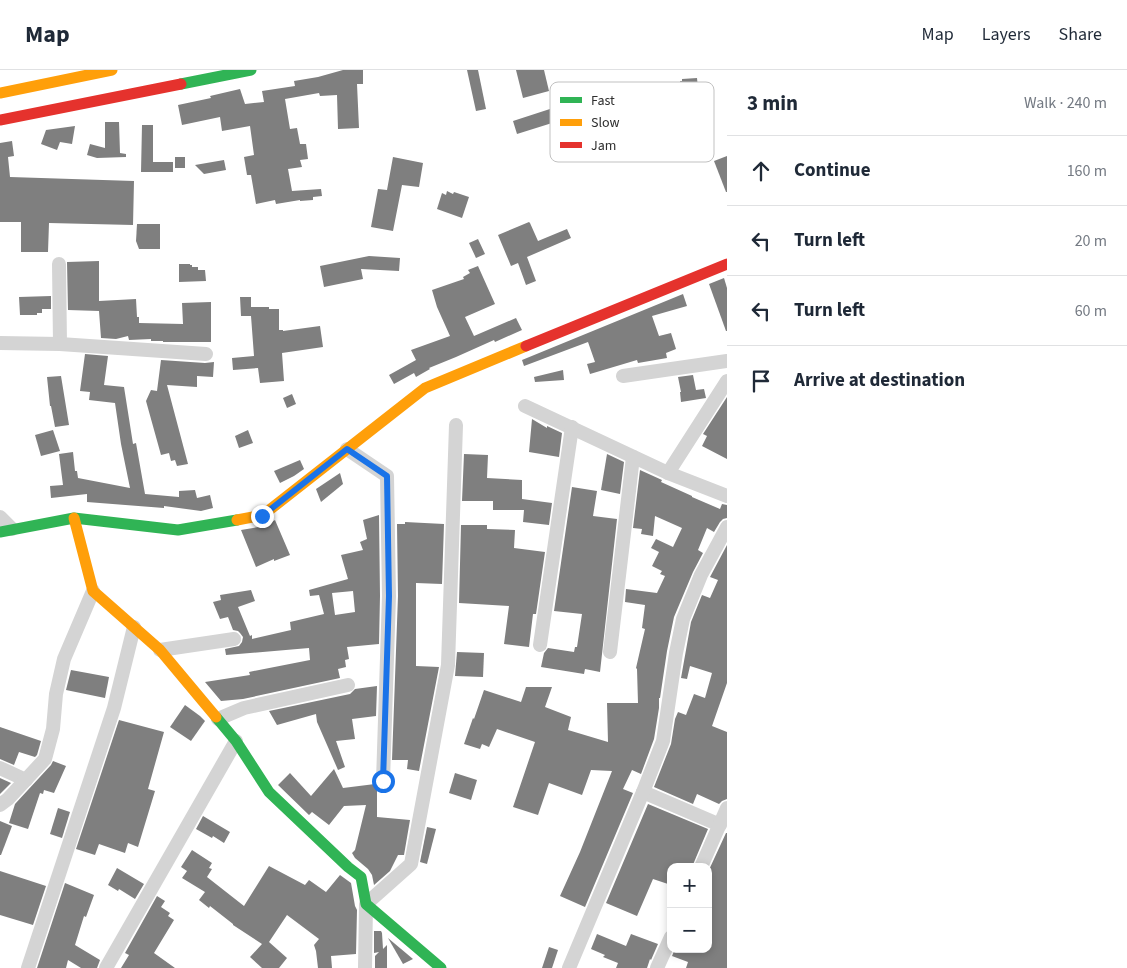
<!DOCTYPE html>
<html lang="en">
<head>
<meta charset="utf-8">
<style>
	:root { --surface:#fff; --page:#f2f2f3; --text:#1f2937; --muted:#747a83; --line:#e0e1e3 }
	body { margin:0; font-family:"Source Sans 3",sans-serif; background:var(--page); color:var(--text) }
	.controls { position:absolute; right:15px; bottom:15px; display:grid; overflow:hidden; border-radius:10px; box-shadow:0 2px 8px #0003 }
	.controls button { width:45px; height:45px; display:grid; place-items:center; padding:0; border:0; border-bottom:1px solid var(--line); background:var(--surface); color:var(--text); font:25px sans-serif }
	.stop { position:absolute; width:15px; height:15px; margin:-11px; border:4px solid #1a73e8; border-radius:50%; background:#fff }
	.stop.end { background:#1a73e8; border-color:#fff; box-shadow:0 1px 5px #0008 }
	.list { margin:0; padding:0; list-style:none }
	h2 { display:flex; justify-content:space-between; align-items:center; height:65px; margin:0; padding:0 20px; font-size:21px }
	h2 small { font-size:16px; font-weight:400; color:var(--muted) }
	.list li { display:grid; grid-template-columns:32px 1fr auto; gap:15px; align-items:center; box-sizing:border-box; height:70px; padding:0 20px; border-top:1px solid var(--line) }
	.list b { display:block; font-size:19px; white-space:nowrap }
	.list em { font-size:16px; font-style:normal; color:var(--muted) }
	.icon { flex:none; width:28px; height:28px; fill:none; stroke:currentColor; stroke-width:2; stroke-linecap:round; stroke-linejoin:round }
	.map { position:relative; flex:none; width:727px; height:898px; overflow:hidden }
	header { display:flex; align-items:center; gap:30px; box-sizing:border-box; height:70px; padding:0 25px; background:var(--surface); border-bottom:1px solid var(--line) }
	header strong { font-size:24px }
	nav { display:flex; gap:28px; margin-inline-start:auto; font-size:18px }
	main { display:flex }
	aside { flex:1; background:var(--surface) }
	.map>svg:first-child { display:block }
	.building { fill:#7f7f7f; fill-rule:evenodd }
	.lines { fill:none; stroke-linecap:round; stroke-linejoin:round }
	.street { stroke:#d4d4d4; stroke-width:14 }
	.fast { stroke:#30b455; stroke-width:11 }
	.slow { stroke:#ff9f0a; stroke-width:11 }
	.jam { stroke:#e5322d; stroke-width:11 }
	.route { stroke:#1a73e8; stroke-width:6 }
	.key { fill:#fff; stroke:#c1c1c1; stroke-width:1 }
	.key-label { font-size:14px; fill:#2f2f2f }
</style>
</head>
<body>
<header>
<strong>Map</strong>
<nav><a>Map</a><a>Layers</a><a>Share</a></nav>
</header>
<main>
<div class="map">
<svg width="727" height="898" viewBox="0 0 727 898">
	<rect width="100%" height="100%" fill="#fff"/>
	<g class="building">
		<polygon points="343,0 363,0 363,14 357,14 359,58 338,59 337,25 320,26 319,23 285,29 290,59 297,58 300,74 306,74 308,89 300,90 302,97 288,99 292,121 321,119 322,126 313,127 313,130 300,131 300,130 276,134 275,130 256,134 251,105 247,105 244,87 254,85 250,56 222,61 220,47 182,55 178,35 211,28 210,26 240,19 245,34 264,32 262,21 295,16 294,11 318,7"/>
		<polygon points="467,0 478,0 486,39 476,41"/>
		<polygon points="516,0 544,0 549,21 523,28"/>
		<polygon points="697,8 698,18 696,18 698,37 684,39 680,11 682,11 682,9"/>
		<polygon points="564,36 568,48 517,64 513,51 553,38 554,40"/>
		<polygon points="105,52 119,52 120,83 126,84 126,87 97,88 87,85 90,74 105,78"/>
		<polygon points="142,55 153,55 153,92 173,92 173,102 141,102"/>
		<polygon points="75,56 72,74 60,72 57,80 41,74 46,60"/>
		<polygon points="12,71 14,86 8,87 10,107 134,111 133,155 49,153 48,182 21,182 21,152 0,152 0,73"/>
		<polygon points="727,86 727,122 726,122 714,91"/>
		<rect x="175" y="87" width="10" height="11"/>
		<polygon points="393,87 423,93 419,117 402,115 393,161 371,157 378,119 387,120"/>
		<polygon points="224,90 226,100 204,104 195,95"/>
		<polygon points="447,121 453,124 454,122 469,127 462,148 437,139 442,123 446,125"/>
		<polygon points="529,152 530,153 538,171 567,159 571,168 527,187 536,211 526,215 518,193 511,196 498,165"/>
		<polygon points="137,154 160,154 160,179 139,179 136,171"/>
		<polygon points="478,169 485,184 476,188 469,173"/>
		<polygon points="369,186 400,188 399,201 361,199 363,209 324,217 320,196"/>
		<polygon points="99,191 99,231 136,229 137,247 139,247 139,253 183,254 182,233 211,232 211,272 163,272 163,271 151,271 151,269 129,270 128,266 116,269 101,268 99,241 68,240 67,192"/>
		<polygon points="179,194 190,194 190,195 192,195 192,197 198,197 198,200 205,200 206,211 179,212"/>
		<polygon points="478,196 495,234 465,247 474,266 516,248 522,260 495,272 494,270 456,287 429,298 430,299 416,307 414,303 394,314 389,305 416,290 411,280 450,266 437,237 432,220 464,209 463,207 470,203 468,200"/>
		<polygon points="724,208 727,218 727,261 726,261 709,214"/>
		<polygon points="683,224 687,236 652,246 659,266 671,263 676,279 666,283 667,288 638,293 637,290 590,304 587,294 595,292 588,272 524,296 522,290"/>
		<polygon points="51,226 51,239 42,239 42,243 37,243 37,245 20,245 19,227"/>
		<polygon points="240,227 251,227 251,237 269,237 269,239 279,239 279,260 283,260 283,261 320,256 323,277 282,283 284,311 260,313 258,298 233,300 232,288 254,286 251,246 241,246"/>
		<polygon points="85,284 108,286 104,315 124,317 133,374 136,373 145,424 179,427 179,421 195,420 197,428 210,425 213,438 201,441 164,436 164,438 87,432 87,424 51,428 50,416 63,415 59,384 73,382 75,401 77,401 78,408 130,418 121,374 115,333 89,330 90,322 80,321"/>
		<polygon points="161,290 205,293 214,292 213,307 197,306 197,317 167,315 188,394 177,396 175,390 171,391 169,383 161,385 146,331 151,320 157,321"/>
		<polygon points="563,300 564,310 535,312 534,307"/>
		<polygon points="693,305 696,320 704,319 706,328 681,332 680,322 681,322 678,307"/>
		<polygon points="61,306 69,355 55,357 51,336 50,336 47,307"/>
		<polygon points="292,324 296,334 287,338 283,328"/>
		<polygon points="727,327 727,389 702,376 707,366 703,364"/>
		<polygon points="532,349 547,358 547,356 562,363 559,387 529,382"/>
		<polygon points="53,360 60,381 41,386 35,365"/>
		<polygon points="248,360 253,373 239,378 235,366"/>
		<polygon points="464,384 488,385 487,408 522,410 522,429 552,433 549,455 523,452 524,440 493,440 493,431 462,431"/>
		<polygon points="607,384 624,392 620,424 601,420"/>
		<polygon points="300,390 304,399 294,406 280,413 274,401"/>
		<polygon points="640,400 662,410 661,412 692,426 692,427 720,439 722,434 727,435 727,448 723,449 720,452 714,462 707,458 698,480 703,483 693,502 674,547 667,581 660,628 659,628 659,638 654,669 641,704 632,700 623,719 633,723 585,837 560,826 580,782 612,701 591,700 582,725 549,713 538,745 513,737 535,672 497,659 489,677 482,674 480,679 464,674 473,648 474,649 484,620 521,632 526,617 552,617 545,637 571,647 568,660 608,672 607,633 638,633 637,599 636,598 645,559 642,558 645,535 625,532 626,519 657,523 665,506 660,504 662,501 652,496 659,482 651,478 656,469 673,477 682,458 655,446 653,466 641,464 642,459 633,458"/>
		<polygon points="340,403 343,414 321,432 316,419"/>
		<polygon points="572,417 597,421 593,446 617,449 600,602 585,599 584,604 541,597 544,583 548,578 574,582 575,577 577,577 582,544 554,541"/>
		<path d="M379,445l1,81 -1,48 -32,3 2,12 -4,1 1,7 -8,2 2,9 -97,21 -22,2 -16,-19 45,-7 -1,-3 61,-12 -1,-12 -83,7 -1,-6 14,-3 3,-4 1,-5 -3,-4 -2,-2 -5,-1 -5,-13 -8,2 -7,-17 8,-2 -1,-5 31,-5 4,11 -17,6 12,29 2,-1v4l39,-9 -1,-8 34,-8 -5,-19 -9,1 -1,-6 39,-11 -7,-24 22,-5 -3,-8 7,-3 -4,-19zM353,521l2,21 -20,3 -3,-22z"/>
		<polygon points="275,450 290,485 274,491 274,489 256,497 241,460 265,456"/>
		<polygon points="405,452 444,454 442,514 416,513 416,596 439,597 419,701 407,699 408,690 392,690 398,526 397,454 405,454"/>
		<polygon points="461,455 487,455 487,459 515,460 514,478 545,482 536,544 533,544 529,577 504,574 509,536 459,533"/>
		<polygon points="727,475 727,613 712,656 727,662 727,729 722,731 719,734 697,724 693,734 654,717 671,674 675,649 678,642 686,645 694,624 705,628 712,603 690,596 687,609 681,608 691,552 702,525 710,528 718,510 710,507"/>
		<polygon points="457,582 484,583 483,607 455,606"/>
		<polygon points="71,600 109,607 105,628 66,620"/>
		<polygon points="377,616 376,646 352,649 355,669 336,671 345,697 338,700 317,652 316,644 277,655 269,641 350,624 355,619"/>
		<polygon points="185,635 200,646 205,651 191,671 170,657"/>
		<polygon points="119,650 164,662 148,719 155,721 138,777 128,773 125,783 99,774 95,785 76,779"/>
		<polygon points="0,657 41,671 37,685 35,687 19,682 14,695 0,689"/>
		<polygon points="53,691 66,696 54,723 44,720 43,724 40,723 28,759 9,753 15,734 51,695"/>
		<polygon points="334,699 343,718 375,714 377,717 377,747 410,750 404,785 398,785 390,801 374,815 372,805 368,799 355,788 352,783 355,780 366,735 344,736 329,755 312,742 309,745 278,715 290,703 311,726"/>
		<polygon points="455,703 477,710 471,730 449,723"/>
		<polygon points="0,708 11,713 0,724"/>
		<polygon points="648,734 708,759 692,797 671,797 671,815 653,809 637,846 606,833"/>
		<polygon points="58,738 70,742 62,768 50,764"/>
		<polygon points="203,746 230,762 224,773 213,766 212,768 196,759"/>
		<polygon points="0,751 12,756 1,785 0,785"/>
		<polygon points="427,757 436,759 427,794 420,792"/>
		<polygon points="726,763 727,763 727,898 686,898 688,892 672,886 675,879 708,879 708,802"/>
		<polygon points="192,780 212,793 209,798 212,799 207,807 244,836 269,796 305,815 309,810 326,822 340,805 351,813 355,836 357,840 356,884 331,886 332,898 318,898 316,881 314,875 319,869 287,845 269,872 287,888 279,898 262,898 250,887 262,874 233,855 233,854 210,836 209,838 199,830 205,822 182,808 187,801 181,797"/>
		<polygon points="117,798 144,814 135,829 119,819 118,821 108,815"/>
		<polygon points="0,801 46,816 33,855 0,845"/>
		<polygon points="65,813 94,825 86,847 84,846 75,875 100,890 97,898 81,898 68,890 66,898 37,898"/>
		<polygon points="157,826 165,831 161,837 170,843 168,846 174,850 154,883 175,898 121,898 129,885 125,883"/>
		<polygon points="374,861 381,861 382,863 383,879 387,875 387,898 375,898 375,886 379,882 374,883"/>
		<polygon points="597,864 626,876 631,864 658,874 651,890 650,889 647,898 616,898 618,893 603,887 605,885 591,879"/>
		<polygon points="388,868 413,889 403,894"/>
		<polygon points="549,877 558,880 552,898 542,898"/>
	</g>
	<g class="lines">
		<g class="street">
			<polyline points="59,194 60,274"/>
			<polyline points="0,273 60,274 206,284"/>
			<polyline points="623,306 727,291"/>
			<polyline points="525,336 668,403 727,426"/>
			<polyline points="347,379 387,406 389,526 383,711"/>
			<polyline points="668,403 727,311"/>
			<polyline points="0,447 12,459"/>
			<polyline points="540,575 572,357"/>
			<polyline points="160,580 234,569"/>
			<polyline points="610,582 633,387"/>
			<polyline points="218,649 244,638 348,615"/>
			<polyline points="0,698 26,710"/>
			<polyline points="643,722 720,755"/>
			<polyline points="0,735 8,729 45,689 53,659 56,624 64,589 93,521"/>
			<polyline points="701,797 727,738"/>
			<polyline points="28,898 114,638 134,557"/>
			<polyline points="106,898 236,671"/>
			<polyline points="365,898 366,834 411,794 448,595 456,355"/>
			<polyline points="569,898 643,722 663,671 676,583 683,549 701,505 727,457"/>
			<polyline points="657,898 671,867"/>
		</g>
		<g class="fast">
			<polyline points="181,14 251,0"/>
			<polyline points="0,462 74,448 178,460 237,450"/>
			<polyline points="216,647 236,671 269,722 348,797 361,807 366,834 441,898"/>
		</g>
		<g class="slow">
			<polyline points="0,23 112,0"/>
			<polyline points="74,448 93,521 160,580 216,647"/>
			<polyline points="237,450 263,445 425,318 526,276"/>
		</g>
		<g class="jam">
			<polyline points="0,50 181,14"/>
			<polyline points="526,276 727,194"/>
		</g>
	</g>
	<g class="lines">
		<polyline class="route" points="262,446 347,379 387,406 389,526 383,711"/>
	</g>
	<rect x="550" y="12" width="164" height="80" rx="8" class="key"/>
	<rect x="560" y="27" width="22" height="6" fill="#30b455"/>
	<rect x="560" y="49" width="22" height="7" fill="#ff9f0a"/>
	<rect x="560" y="72" width="22" height="6" fill="#e5322d"/>
	<g class="key-label">
		<text x="591" y="35">Fast</text>
		<text x="591" y="57">Slow</text>
		<text x="591" y="80">Jam</text>
	</g>
</svg>
<div class="controls">
<button>+</button>
<button>−</button>
</div>
<div class="stop" style="left:383px;top:711px"></div>
<div class="stop end" style="left:262px;top:446px"></div>
</div>
<aside>
<h2>3 min<small>Walk · 240 m</small></h2>
<ul class="list">
<li><svg class="icon" aria-label="ahead" viewBox="0 0 24 24"><path d="M12 20V5M6 11l6-6 6 6"/></svg><div><b>Continue</b></div><em>160 m</em></li>
<li><svg class="icon" aria-label="left" viewBox="0 0 24 24"><path d="M17 20v-9H6M10 6l-5 5 5 5"/></svg><div><b>Turn left</b></div><em>20 m</em></li>
<li><svg class="icon" aria-label="left" viewBox="0 0 24 24"><path d="M17 20v-9H6M10 6l-5 5 5 5"/></svg><div><b>Turn left</b></div><em>60 m</em></li>
<li><svg class="icon" aria-label="arrive" viewBox="0 0 24 24"><path d="M6 21V4h12l-3 4 3 4H6"/></svg><div><b>Arrive at destination</b></div></li>
</ul>
</aside>
</main>
</body>
</html>
